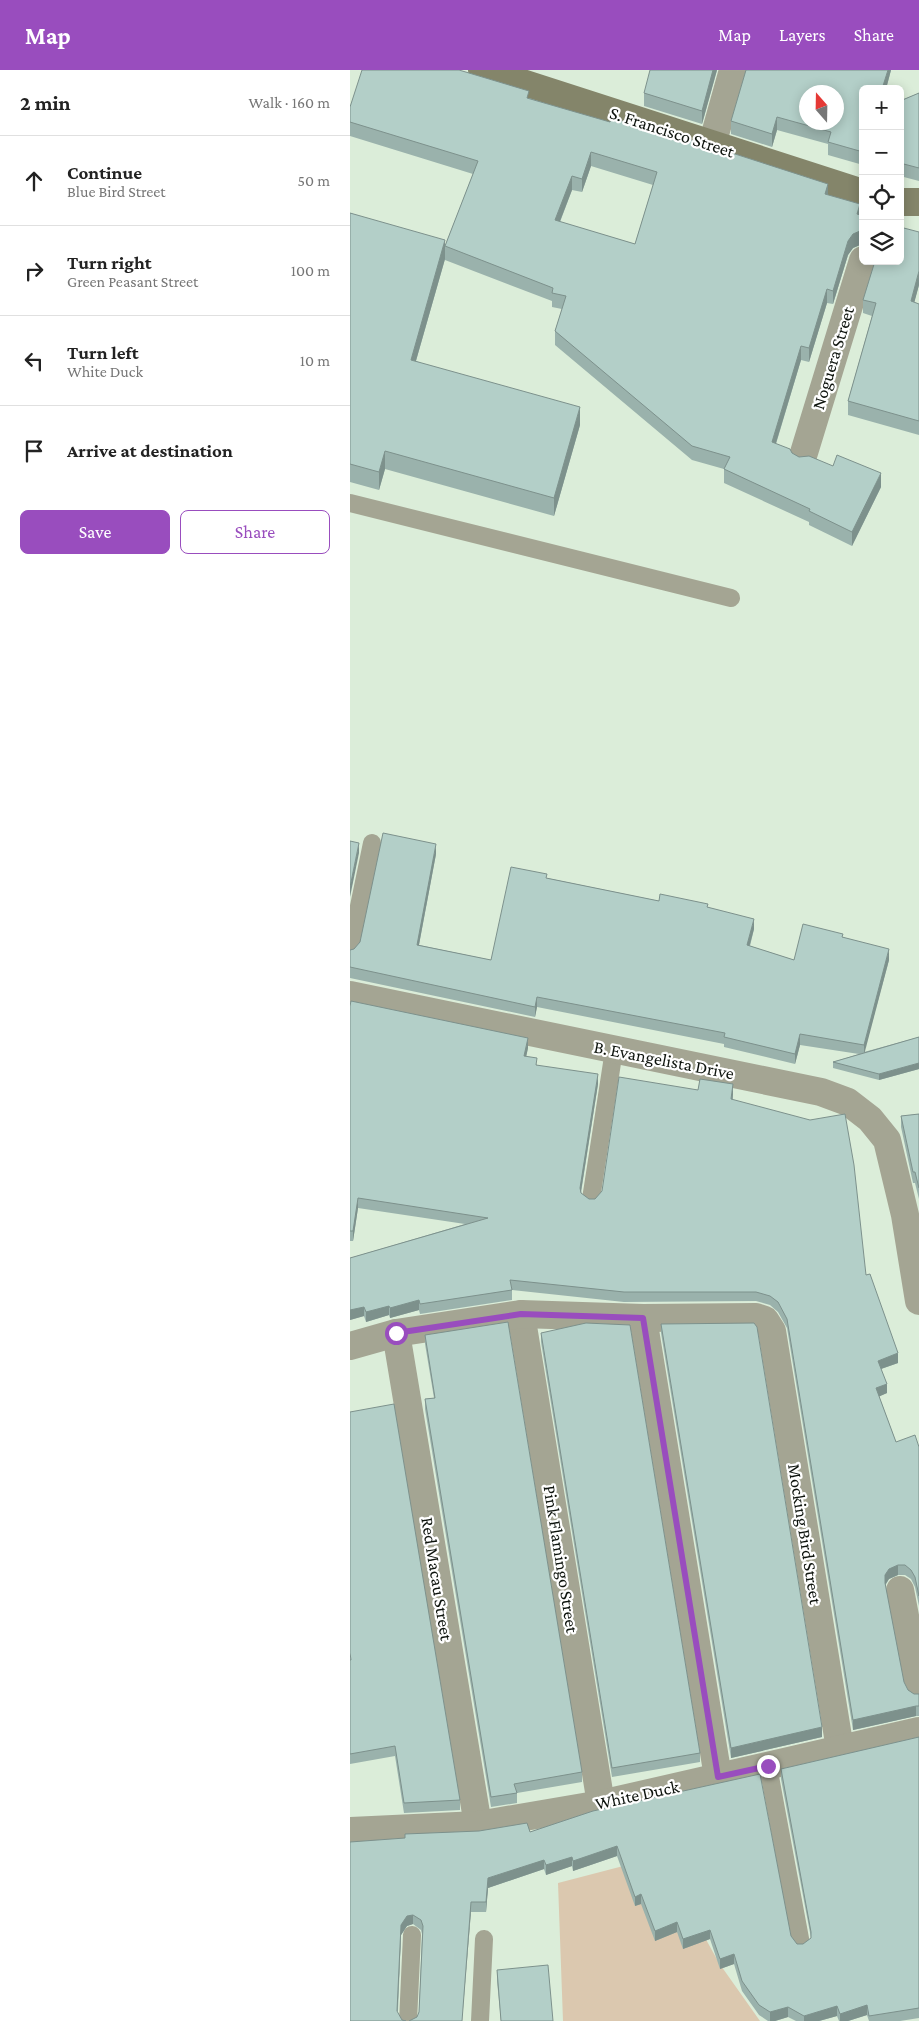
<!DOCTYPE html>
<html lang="en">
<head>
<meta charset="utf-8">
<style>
	:root { --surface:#fff; --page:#f6f6f6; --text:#222; --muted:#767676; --line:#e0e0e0; --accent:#994dbe }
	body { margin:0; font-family:"Crimson Pro",serif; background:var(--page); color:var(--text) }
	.controls { position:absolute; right:15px; top:15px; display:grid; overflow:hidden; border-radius:8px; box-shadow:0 2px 12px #0003 }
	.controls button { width:45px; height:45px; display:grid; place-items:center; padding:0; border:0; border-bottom:1px solid var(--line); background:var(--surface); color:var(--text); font:25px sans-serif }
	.compass { position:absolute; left:449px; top:15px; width:45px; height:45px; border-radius:50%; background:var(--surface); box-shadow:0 2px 12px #0003; rotate:340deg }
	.stop { position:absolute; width:15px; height:15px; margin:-11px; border:4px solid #994dbe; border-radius:50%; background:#fff }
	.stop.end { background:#994dbe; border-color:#fff; box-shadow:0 1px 5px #0008 }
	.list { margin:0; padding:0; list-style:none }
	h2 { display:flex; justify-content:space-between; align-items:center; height:65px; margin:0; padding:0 20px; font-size:21px }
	h2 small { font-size:16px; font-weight:400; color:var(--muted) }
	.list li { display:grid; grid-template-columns:32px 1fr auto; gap:15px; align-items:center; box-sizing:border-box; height:90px; padding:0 20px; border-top:1px solid var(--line) }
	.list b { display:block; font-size:19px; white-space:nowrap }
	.list p { margin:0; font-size:16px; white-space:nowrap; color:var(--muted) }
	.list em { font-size:16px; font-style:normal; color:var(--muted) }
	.actions { display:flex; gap:10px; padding:15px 20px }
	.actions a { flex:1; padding:11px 0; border:1px solid var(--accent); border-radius:8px; text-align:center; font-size:18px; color:var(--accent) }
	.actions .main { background:var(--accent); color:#fff }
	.icon { flex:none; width:28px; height:28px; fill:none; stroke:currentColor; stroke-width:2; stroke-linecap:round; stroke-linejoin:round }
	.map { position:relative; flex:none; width:569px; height:1951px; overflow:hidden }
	header { display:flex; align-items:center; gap:30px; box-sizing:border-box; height:70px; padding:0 25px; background:var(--accent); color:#fff }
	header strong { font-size:24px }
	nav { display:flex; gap:28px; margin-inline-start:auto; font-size:18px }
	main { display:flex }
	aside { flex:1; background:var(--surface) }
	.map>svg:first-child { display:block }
	.grass { fill:#dbc8af }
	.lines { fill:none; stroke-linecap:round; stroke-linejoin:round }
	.lane { stroke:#a4a593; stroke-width:18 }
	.street { stroke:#a4a593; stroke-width:28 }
	.secondary { stroke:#84856a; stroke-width:28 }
	.wall { fill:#9ab2ac; fill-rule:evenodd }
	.shaded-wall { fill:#7d918c }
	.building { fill:#b3cfc8; stroke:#7d918c; fill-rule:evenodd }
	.route { stroke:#994dbe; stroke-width:6 }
	.labels { text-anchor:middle; stroke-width:4.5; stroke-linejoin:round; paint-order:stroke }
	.street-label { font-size:18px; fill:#0d130d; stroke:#fff }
</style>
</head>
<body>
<header>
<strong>Map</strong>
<nav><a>Map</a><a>Layers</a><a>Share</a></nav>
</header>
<main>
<aside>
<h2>2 min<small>Walk · 160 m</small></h2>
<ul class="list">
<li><svg class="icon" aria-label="ahead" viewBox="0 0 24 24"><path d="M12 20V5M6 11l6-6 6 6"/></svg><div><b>Continue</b><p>Blue Bird Street</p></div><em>50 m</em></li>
<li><svg class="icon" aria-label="right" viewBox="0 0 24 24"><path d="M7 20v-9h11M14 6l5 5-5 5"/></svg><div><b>Turn right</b><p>Green Peasant Street</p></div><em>100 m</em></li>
<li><svg class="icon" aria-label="left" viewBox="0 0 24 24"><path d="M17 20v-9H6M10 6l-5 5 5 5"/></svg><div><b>Turn left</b><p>White Duck</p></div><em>10 m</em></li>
<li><svg class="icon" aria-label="arrive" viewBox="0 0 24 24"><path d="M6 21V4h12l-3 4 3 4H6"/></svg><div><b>Arrive at destination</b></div></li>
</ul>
<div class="actions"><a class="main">Save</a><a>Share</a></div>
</aside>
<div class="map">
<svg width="569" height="1951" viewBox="0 0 569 1951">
	<rect width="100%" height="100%" fill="#dbedd9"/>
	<polygon class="grass" points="327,1782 327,1817 369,1893 410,1951 213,1951 208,1813"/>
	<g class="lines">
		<g class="lane">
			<polyline points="0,433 381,528"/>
			<polyline points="0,880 22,773"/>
			<polyline points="241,1129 264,980"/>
			<polyline points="418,1696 451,1874"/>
			<polyline points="58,1951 62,1865"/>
			<polyline points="130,1951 134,1869"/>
		</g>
		<g class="street">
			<polyline points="362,75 383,0"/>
			<polyline points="453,386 513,190"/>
			<polyline points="0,925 471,1022 498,1032 520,1049 537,1070 555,1145 569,1231"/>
			<polyline points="171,1244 251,1734"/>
			<polyline points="293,1248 368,1707"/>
			<polyline points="46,1263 128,1755"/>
			<polyline points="0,1276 46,1263 171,1244 293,1248 406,1247 415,1250 422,1261 490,1679"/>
			<polyline points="550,1520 569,1619"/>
			<polyline points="0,1761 128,1755 251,1734 569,1661"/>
		</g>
		<g class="secondary">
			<polyline points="132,0 513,123"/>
			<polyline points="550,132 569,132"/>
		</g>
	</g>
	<g class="wall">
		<polygon points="367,0 352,54 294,36 294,23"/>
		<polygon points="396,0 541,0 536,19 513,19 513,95 478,85 478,74 427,60 422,77 381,64 381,51"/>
		<polygon points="569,23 569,111 550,106 550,31"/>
		<path d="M179,28l299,97 32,20 3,1v29h-3l-7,3 -5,7 -15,49 -6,-1 -18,59 -8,-2 -25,84 23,13 82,30 -29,59 -43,-21v-3l-85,-39v-14l-32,-9 -137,-115v-14l7,-22 -10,-2v-6l-107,-41v-1l-29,102 164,64 -26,91 -169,-47 -6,21 -29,-8v-269l95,33 28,-72 -123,-38v-29zM241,96l62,19 -18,59 -75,-22 12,-32 10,2z"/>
		<polygon points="569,162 569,215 564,232 569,234 569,365 498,345 498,331 522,246 513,243 513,230"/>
		<polygon points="86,784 69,875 141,890 197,808 309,831 358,837 404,859 400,876 444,890 493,867 539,890 514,982 569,967 569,999 529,1010 483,998 483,992 509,984 450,975 445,994 374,977 374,974 187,937 185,947 0,908 0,880 4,879"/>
		<polygon points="0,936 178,978 176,987 187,995 248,1014 231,1123 239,1129 245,1129 348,1020 383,1024 383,1030 516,1205 548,1293 531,1299 537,1323 529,1326 546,1372 569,1377 569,1536 565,1517 561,1509 555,1505 548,1505 539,1509 535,1516 554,1612 558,1620 564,1624 569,1624 569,1646 566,1646 503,1660 437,1258 428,1242 420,1235 406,1231 274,1232 162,1220 162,1230 70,1244 69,1240 40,1248 39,1245 16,1252 14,1246 0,1250 0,1188 115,1154 8,1138 3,1171 0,1171"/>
		<polygon points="569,1044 569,1129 565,1113 563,1113 551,1057 551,1046"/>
		<polygon points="311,1254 472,1667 381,1688 311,1263"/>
		<polygon points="191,1263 350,1683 350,1692 262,1707 191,1272"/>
		<polygon points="75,1265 232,1702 232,1712 167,1723 167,1733 141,1737 75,1339 75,1329 84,1328 75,1274"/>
		<polygon points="0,1342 110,1730 110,1740 54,1743 45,1686 0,1694"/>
		<polygon points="569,1667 569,1948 550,1951 519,1951 517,1945 498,1951 489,1951 487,1946 469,1951 446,1951 438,1947 425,1951 418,1951 409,1945 392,1921 384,1894 370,1899 360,1869 333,1879 327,1862 305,1871 291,1834 285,1836 267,1786 223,1801 222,1796 196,1805 194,1799 138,1818 136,1842 121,1842 67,1947 69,1942 72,1864 71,1860 63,1854 57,1856 51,1865 48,1941 0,1951 0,1772 180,1762 243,1741 441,1866 447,1874 453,1874 461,1868 431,1709 431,1699"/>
		<polygon points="147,1900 203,1951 151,1951 147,1911"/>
	</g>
	<g class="shaded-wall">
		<polygon points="363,0 367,0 352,54 352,41"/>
		<polygon points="538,0 541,0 536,19 532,19"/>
		<polygon points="427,47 427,60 422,77 422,64"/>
		<polygon points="241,82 241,96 232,122 232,109"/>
		<polygon points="222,106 222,120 205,164 205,150"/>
		<polygon points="478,114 478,128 475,124"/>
		<polygon points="510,134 510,148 507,144"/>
		<polygon points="510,161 510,175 503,178 498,185 483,234 483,221 498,171 503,164"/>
		<polygon points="95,170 95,189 61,308 61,290"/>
		<polygon points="569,201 569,215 561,245 561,231"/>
		<polygon points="477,219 477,233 459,292 459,278"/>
		<polygon points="451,276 451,290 422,386 422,372"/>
		<polygon points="230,337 230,355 204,446 204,428"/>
		<polygon points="35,381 35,399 29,420 29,402"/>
		<polygon points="531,403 531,417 502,476 502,462"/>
		<polygon points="9,773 9,783 0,827 0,817"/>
		<polygon points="86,774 86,784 67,885 67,875"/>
		<polygon points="404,849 404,859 397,885 397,875"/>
		<polygon points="539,879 539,890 514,985 514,975"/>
		<polygon points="187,927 187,937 185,947 185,937"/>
		<polygon points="450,964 450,975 445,994 445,984"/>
		<polygon points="178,968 178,978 174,996 174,986"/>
		<polygon points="569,993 569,999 529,1010 529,1004"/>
		<polygon points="248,1004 248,1014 230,1127 230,1118"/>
		<polygon points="383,1014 383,1024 381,1039 381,1029"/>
		<polygon points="8,1128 8,1138 3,1171 3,1161"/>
		<polygon points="69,1230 69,1240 40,1248 40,1238"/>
		<polygon points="39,1236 39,1245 16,1252 16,1242"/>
		<polygon points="14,1237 14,1246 0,1250 0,1240"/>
		<polygon points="548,1283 548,1293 528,1300 528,1291"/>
		<polygon points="537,1314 537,1323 526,1328 526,1318"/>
		<polygon points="548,1495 548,1505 539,1509 535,1515 535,1523 535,1505 539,1499"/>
		<polygon points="566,1636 566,1646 503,1660 503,1650"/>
		<polygon points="472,1657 472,1667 381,1688 381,1678"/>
		<polygon points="267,1776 267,1786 223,1801 223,1791"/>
		<polygon points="222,1787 222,1796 196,1805 196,1795"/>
		<polygon points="194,1790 194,1799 138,1818 136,1842 136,1832 138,1808"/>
		<polygon points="291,1824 291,1834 285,1836 285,1827"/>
		<polygon points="121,1832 121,1842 112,1951"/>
		<polygon points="63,1845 63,1854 57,1856 51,1865 47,1951 51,1855 57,1846"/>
		<polygon points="327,1852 327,1862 305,1871 305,1861"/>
		<polygon points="360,1860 360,1869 333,1879 333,1869"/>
		<polygon points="384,1884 384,1894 370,1899 370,1889"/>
		<polygon points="517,1935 517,1945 498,1951 490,1951 490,1944"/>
		<polygon points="487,1936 487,1946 469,1951 454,1951 454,1946"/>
		<polygon points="438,1937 438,1947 425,1951 420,1951 420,1942"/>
	</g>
	<g class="building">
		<path d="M12,0h97l70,21 -2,7 83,24 2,-4 23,7 1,-3 192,62 -3,10 35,10 -3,10 6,2v15h-3l-7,3 -5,7 -15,50 -6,-2 -18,59 -8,-2 -29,96 18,7 2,4 7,4 10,-1 24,10 4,-11 44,18 -29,59 -43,-21 1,-2 -86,-40 6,-12 -38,-11 -137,-115 11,-35 -14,-3 1,-5 -108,-42 33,-85 -128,-39v-15zM241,82l66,20 -22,72 -80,-24 17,-44 10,3z"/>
		<polygon points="300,0 363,0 352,41 294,23"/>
		<path d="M396,0h142l-6,19h-19v63l-35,-10 3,-10 -54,-15 -5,17 -41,-13zM456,22h30v30h-30z"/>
		<polygon points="569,23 569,98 550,93 550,31"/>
		<polygon points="0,143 95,170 61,290 230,337 204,428 35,381 29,402 0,394"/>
		<polygon points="550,157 569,162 569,201 561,231 569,234 569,351 498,331 526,233 513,230 525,191 550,191"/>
		<polygon points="33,763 86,774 67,875 141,890 161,797 197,804 196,808 309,831 310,824 358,834 357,837 404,849 397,875 444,890 453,854 493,864 492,867 539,879 514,975 450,964 445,984 374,967 375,963 187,927 185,937 0,897 0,880 4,879 10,872"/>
		<polygon points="0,771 9,773 0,817"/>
		<polygon points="1,931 178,968 174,986 187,988 186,995 248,1004 230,1118 231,1123 239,1129 245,1129 252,1121 269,1007 348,1020 350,1009 383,1014 381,1029 460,1050 495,1044 504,1095 516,1205 520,1204 548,1283 528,1291 537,1314 526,1318 546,1372 565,1365 569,1377 569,1526 565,1507 561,1500 555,1495 548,1495 539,1499 535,1505 535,1513 554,1612 558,1620 564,1624 569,1624 569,1636 566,1636 503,1650 437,1249 428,1232 420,1226 406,1222 274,1222 160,1210 162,1220 70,1234 69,1230 40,1238 39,1236 16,1242 14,1237 0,1240 0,1188 138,1148 8,1128 3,1161 0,1161 0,936"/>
		<polygon points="569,967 569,993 529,1004 483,992"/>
		<polygon points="569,1044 569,1118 565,1102 563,1102 551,1046"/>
		<polygon points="158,1252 232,1702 164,1714 167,1723 141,1727 75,1329 85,1328 75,1265"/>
		<polygon points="236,1253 280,1255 350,1683 262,1698 191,1263"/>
		<polygon points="404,1253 407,1257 472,1657 381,1678 311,1254"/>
		<polygon points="44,1334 110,1730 54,1733 45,1676 0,1684 0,1590 1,1590 0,1583 0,1342"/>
		<polygon points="569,1667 569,1938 519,1946 517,1935 490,1944 487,1936 454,1946 438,1937 420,1942 409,1935 392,1911 384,1884 370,1889 360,1860 333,1869 327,1852 305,1861 291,1824 285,1827 267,1776 223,1791 222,1787 196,1795 194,1790 138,1808 136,1832 121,1832 112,1951 59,1951 67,1947 69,1942 73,1856 71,1850 63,1845 57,1846 51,1855 47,1941 52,1950 56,1951 0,1951 0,1772 55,1768 55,1764 129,1761 177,1753 180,1762 243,1741 410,1704 441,1866 447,1874 453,1874 461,1868 461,1862 431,1699"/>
		<polygon points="198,1895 203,1951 151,1951 147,1900"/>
	</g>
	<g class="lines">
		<polyline class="route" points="46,1263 171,1244 293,1248 368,1707 418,1696"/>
	</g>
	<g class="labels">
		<g class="street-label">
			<text transform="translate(322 62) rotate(18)" y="6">S. Francisco Street</text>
			<text transform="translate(483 288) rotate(-73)" y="6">Noguera Street</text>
			<text transform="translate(314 990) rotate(11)" y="6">B. Evangelista Drive</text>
			<text transform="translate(455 1464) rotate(81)" y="6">Mocking Bird Street</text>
			<text transform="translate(211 1489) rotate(81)" y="6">Pink Flamingo Street</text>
			<text transform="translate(87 1509) rotate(81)" y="6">Red Macau Street</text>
			<text transform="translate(287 1725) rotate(-12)" y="6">White Duck</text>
		</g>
	</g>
</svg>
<div class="controls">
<button>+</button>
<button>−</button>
<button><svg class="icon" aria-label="locate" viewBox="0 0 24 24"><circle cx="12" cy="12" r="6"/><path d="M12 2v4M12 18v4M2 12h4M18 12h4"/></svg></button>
<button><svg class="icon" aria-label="layers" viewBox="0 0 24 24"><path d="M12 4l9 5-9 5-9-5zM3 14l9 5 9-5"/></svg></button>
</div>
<svg class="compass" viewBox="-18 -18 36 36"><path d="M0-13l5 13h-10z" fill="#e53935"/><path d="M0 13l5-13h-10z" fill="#767676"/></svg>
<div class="stop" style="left:46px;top:1263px"></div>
<div class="stop end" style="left:418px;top:1696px"></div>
</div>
</main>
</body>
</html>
